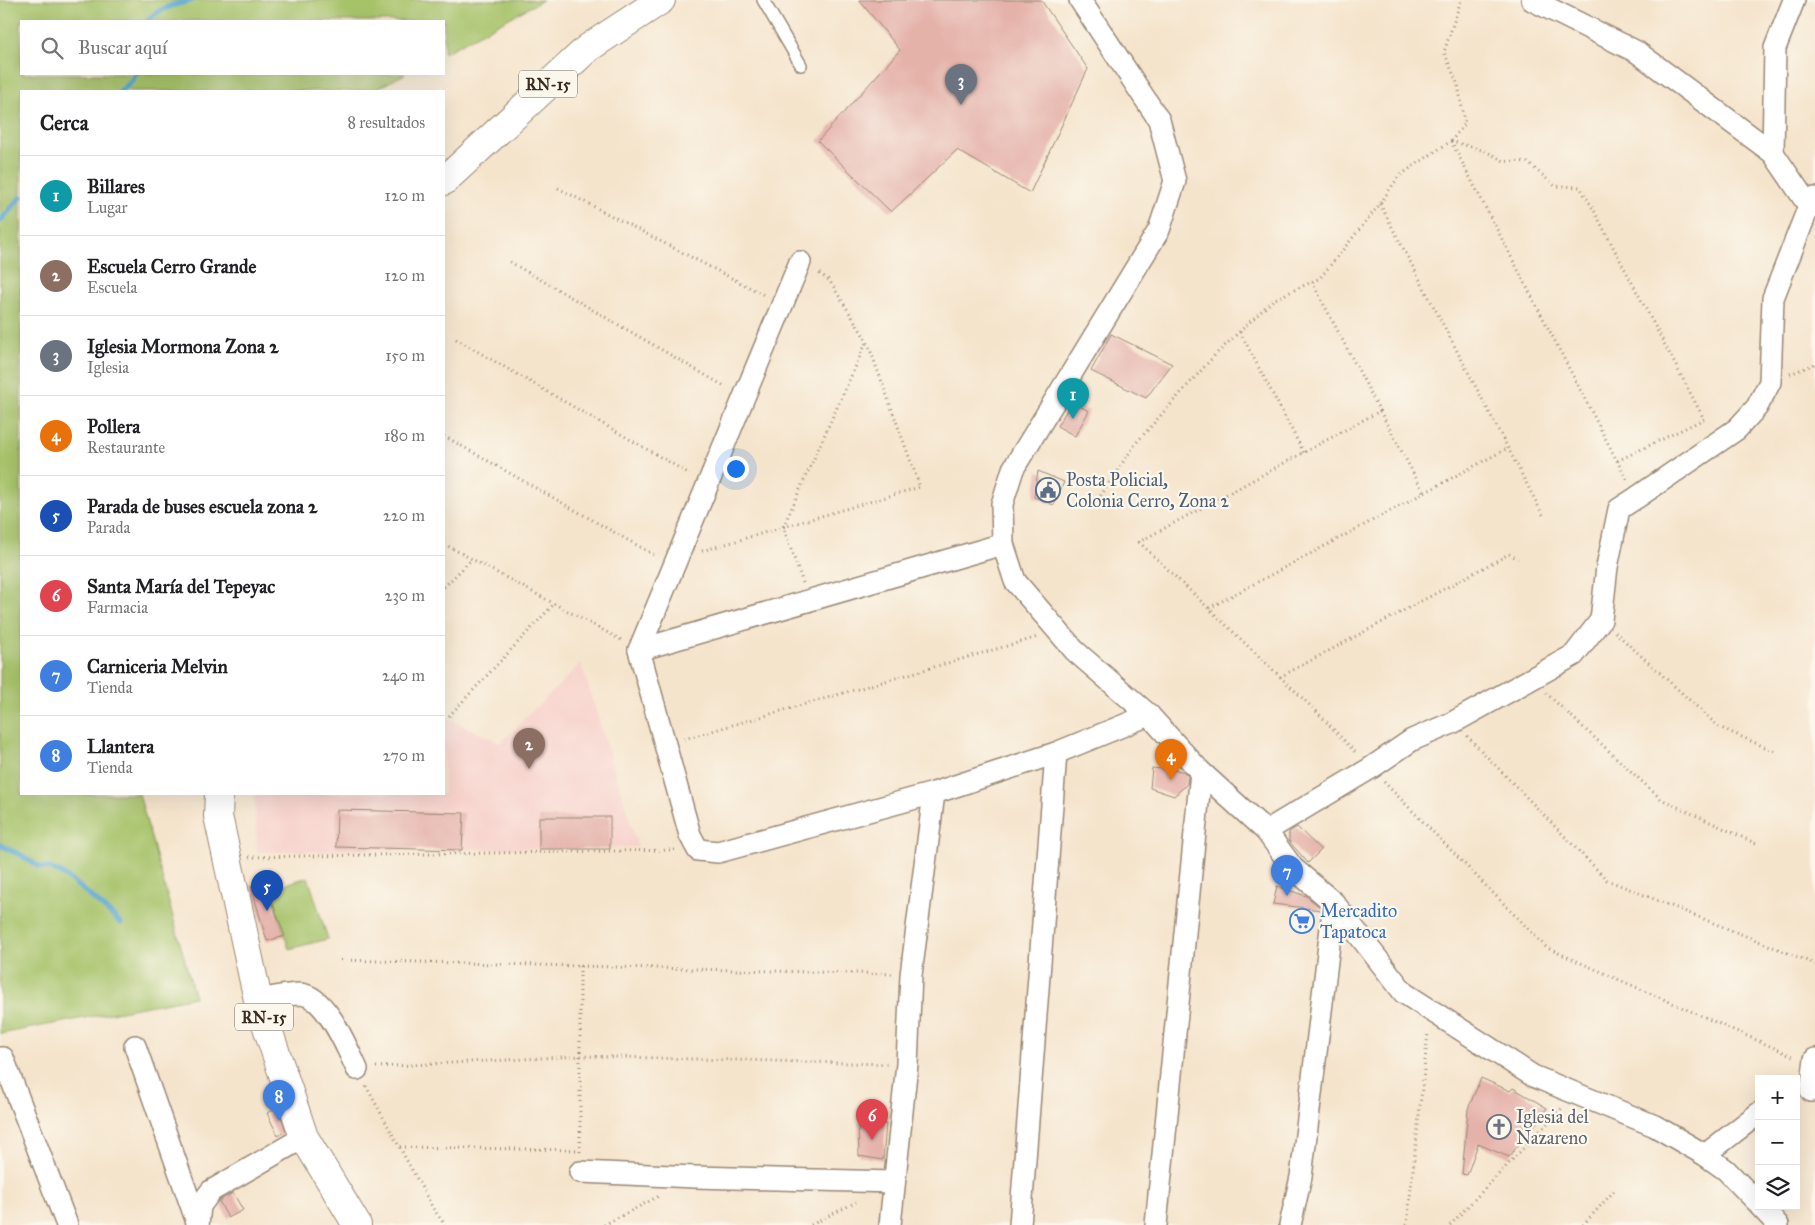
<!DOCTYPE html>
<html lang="es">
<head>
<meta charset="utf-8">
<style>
	:root { --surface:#fff; --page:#f2f2f2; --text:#202124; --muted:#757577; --line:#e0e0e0; --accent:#d1495b }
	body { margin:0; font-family:"IM FELL Great Primer",serif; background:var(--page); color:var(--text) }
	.controls { position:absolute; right:15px; bottom:15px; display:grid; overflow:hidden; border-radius:0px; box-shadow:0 5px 20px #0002 }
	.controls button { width:45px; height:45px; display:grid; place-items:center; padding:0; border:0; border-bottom:1px solid var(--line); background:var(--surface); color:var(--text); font:25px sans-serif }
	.you { position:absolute; left:735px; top:468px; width:18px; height:18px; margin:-12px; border:4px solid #fff; border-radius:50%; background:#1a73e8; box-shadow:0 0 0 8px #1a73e833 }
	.badge { display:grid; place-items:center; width:32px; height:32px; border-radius:50%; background:var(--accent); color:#fff; font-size:16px; font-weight:700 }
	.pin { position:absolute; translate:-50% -41px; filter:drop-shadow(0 1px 2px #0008) }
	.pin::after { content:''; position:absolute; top:26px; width:18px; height:15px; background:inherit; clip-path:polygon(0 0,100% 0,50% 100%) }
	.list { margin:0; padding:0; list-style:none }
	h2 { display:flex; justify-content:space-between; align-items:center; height:65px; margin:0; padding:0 20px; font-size:21px }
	h2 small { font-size:16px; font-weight:400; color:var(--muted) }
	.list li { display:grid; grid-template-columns:32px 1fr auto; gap:15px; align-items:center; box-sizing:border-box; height:80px; padding:0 20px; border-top:1px solid var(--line) }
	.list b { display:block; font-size:19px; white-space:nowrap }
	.list p { margin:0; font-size:16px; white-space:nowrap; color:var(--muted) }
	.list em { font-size:16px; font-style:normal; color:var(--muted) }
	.icon { flex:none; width:28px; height:28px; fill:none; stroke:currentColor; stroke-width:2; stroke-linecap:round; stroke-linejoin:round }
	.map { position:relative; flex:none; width:1815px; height:1225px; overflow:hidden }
	.search { position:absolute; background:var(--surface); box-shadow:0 5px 20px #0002; left:20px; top:20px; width:425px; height:55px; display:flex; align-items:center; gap:12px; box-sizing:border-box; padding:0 18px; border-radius:0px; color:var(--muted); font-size:19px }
	.panel { position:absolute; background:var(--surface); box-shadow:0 5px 20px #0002; left:20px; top:90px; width:425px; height:705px; border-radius:0px }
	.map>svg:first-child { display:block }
	.built { fill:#f7d0ca }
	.green { fill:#a7c36a; stroke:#717644 }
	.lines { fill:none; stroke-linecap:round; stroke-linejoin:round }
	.stream { stroke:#54a4ce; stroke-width:5.5 }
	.building { fill:#e5b2aa }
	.service-casing { stroke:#988775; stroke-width:14 }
	.minor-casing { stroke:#988775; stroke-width:24 }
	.primary-casing { stroke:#988775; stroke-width:30 }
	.path { stroke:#988775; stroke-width:3; stroke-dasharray:1 4; stroke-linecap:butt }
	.service { stroke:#fff; stroke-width:11 }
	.minor { stroke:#fff; stroke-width:21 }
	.primary { stroke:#fff; stroke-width:28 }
	.labels { text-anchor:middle; stroke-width:4.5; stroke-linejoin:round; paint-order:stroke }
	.shield { fill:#fbf7ec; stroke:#75685c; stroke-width:1 }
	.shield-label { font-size:16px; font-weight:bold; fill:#3b2a1e }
	.service-label { font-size:18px; fill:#4e5e75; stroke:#fbf7ec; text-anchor:start }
	.shop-label { font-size:18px; fill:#366cbe; stroke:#fbf7ec; text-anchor:start }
	.worship-label { font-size:18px; fill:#5b616d; stroke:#fbf7ec; text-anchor:start }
</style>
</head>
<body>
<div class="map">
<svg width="1815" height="1225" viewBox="0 0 1815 1225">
	<rect width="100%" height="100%" fill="#fbf7ec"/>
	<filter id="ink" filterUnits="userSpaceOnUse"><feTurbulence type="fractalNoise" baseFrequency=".02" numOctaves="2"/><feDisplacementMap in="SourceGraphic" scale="10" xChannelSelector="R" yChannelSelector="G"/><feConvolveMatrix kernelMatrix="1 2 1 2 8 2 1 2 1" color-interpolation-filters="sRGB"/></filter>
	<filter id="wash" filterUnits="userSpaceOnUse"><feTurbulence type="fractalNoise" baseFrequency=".0096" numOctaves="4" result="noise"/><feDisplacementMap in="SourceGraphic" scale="20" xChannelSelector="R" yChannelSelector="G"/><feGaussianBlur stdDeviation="1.12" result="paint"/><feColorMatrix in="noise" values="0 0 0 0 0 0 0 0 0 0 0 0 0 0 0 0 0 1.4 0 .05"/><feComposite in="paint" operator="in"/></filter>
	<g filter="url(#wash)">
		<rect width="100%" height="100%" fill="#f5e4cc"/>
		<polygon class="built" points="581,663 638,847 257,852 254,794 444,794 444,716 500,743"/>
		<g class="green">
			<polygon points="0,0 543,0 444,53 444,21 21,21 21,74 405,74 372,91 21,91 21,794 139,794 195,997 0,1034"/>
			<polygon points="308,877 328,939 289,949 270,889"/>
		</g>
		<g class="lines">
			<g class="stream">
				<path d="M147,21c11,-13 29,-17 46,-21"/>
				<polyline points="120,91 129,84 136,74"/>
				<polyline points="0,221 21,197"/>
				<polyline points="0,845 21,855 39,867 49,868 61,873 81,888 121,923"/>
			</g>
		</g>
		<g id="blocks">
			<g class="building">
				<polygon points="859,0 1041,0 1088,69 1030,193 957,150 891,212 818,141 900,50"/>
				<polygon points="1111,334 1172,364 1146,398 1091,371"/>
				<polygon points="1072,402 1089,411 1075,436 1057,426"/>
				<polygon points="1038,471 1064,482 1054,505 1034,497"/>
				<polygon points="1152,768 1183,771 1188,776 1187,784 1174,796 1150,788"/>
				<polygon points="337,810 464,813 462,850 336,847"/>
				<rect x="539" y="817" width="71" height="32"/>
				<polygon points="1297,827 1321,850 1308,863 1289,841 1289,832"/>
				<polygon points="264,880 285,936 267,941 251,886"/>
				<polygon points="1277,886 1306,896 1321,908 1321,910 1273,904"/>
				<polygon points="1481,1078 1510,1091 1513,1088 1547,1108 1509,1157 1478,1144 1467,1175 1462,1174 1468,1109"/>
				<polygon points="278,1108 286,1131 278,1136 267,1113"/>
				<polygon points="858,1122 886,1124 883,1160 859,1156"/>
				<polygon points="233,1193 243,1210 228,1218 219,1201"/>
			</g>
		</g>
	</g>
	<g filter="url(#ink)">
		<use href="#blocks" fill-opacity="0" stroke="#988775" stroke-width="1"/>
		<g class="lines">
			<defs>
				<polyline id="service" points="763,0 801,65"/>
				<g id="minor">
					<polyline points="1080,0 1159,120 1175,181 1159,230 1013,469 1002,504 1003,544 1015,581 1075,651 1149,715 1201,772 1266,831 1293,868 1334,903 1404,993 1533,1076 1655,1126 1705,1155 1726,1170 1759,1204"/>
					<polyline points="1532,0 1637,52 1773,153 1809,206"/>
					<polyline points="1773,153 1775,48 1794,0"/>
					<polyline points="800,262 639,650 690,835 698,850 718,852 934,793 1056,753 1149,715"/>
					<polyline points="639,650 1003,544"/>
					<polyline points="1266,831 1371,768 1412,740 1452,723 1574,655 1601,620 1607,567 1619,509 1636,498 1737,429 1757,407 1770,382 1773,298 1809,206 1815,198"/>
					<path d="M258,1000c14,-2 29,-6 42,-6 26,1 47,54 57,75"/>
					<polyline points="135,1046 198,1225"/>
					<polyline points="0,1058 3,1058 67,1225"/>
					<polyline points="1811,1091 1815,1059"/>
					<polyline points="1705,1155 1759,1113"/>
					<polyline points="580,1172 695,1177 894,1182"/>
					<polyline points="1760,1206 1778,1225"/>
					<polyline points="198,1225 200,1206 211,1191 304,1137"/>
					<polyline points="890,1225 907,1064 911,975 934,793"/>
					<polyline points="1020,1225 1056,753"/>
					<polyline points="1156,1225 1201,772"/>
					<polyline points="1290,1225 1301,1177 1334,903"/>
				</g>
				<g id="primary">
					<polyline points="444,181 588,48 661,0"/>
					<polyline points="219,794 218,816 258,1000 304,1137 357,1225"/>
				</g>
			</defs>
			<use href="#service" class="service-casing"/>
			<use href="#minor" class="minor-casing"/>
			<use href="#primary" class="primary-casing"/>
			<g class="path">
				<polyline points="1451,141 1485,151 1504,161 1527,162 1555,186 1580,187 1592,207 1704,419 1617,461"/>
				<polyline points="1451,141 1627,480"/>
				<polyline points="558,188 766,296"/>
				<polyline points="1380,204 1543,515"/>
				<polyline points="510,262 726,387"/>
				<polyline points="1312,282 1380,411 1139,542 1317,712 1357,754"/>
				<polyline points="1240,332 1304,453"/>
				<polyline points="456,339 690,474"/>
				<polyline points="1790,374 1815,364"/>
				<polyline points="1380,411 1424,493"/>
				<polyline points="444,436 656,556"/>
				<polyline points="1095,504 1136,443 1215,355 1273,300 1320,278 1380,204 1399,176 1451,141 1465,124 1458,85 1444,52 1461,0"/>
				<polyline points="444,544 623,641"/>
				<polyline points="702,551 920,487 867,341 829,280 817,272"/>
				<polyline points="803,583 783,527 867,341"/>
				<polyline points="444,587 472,559"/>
				<polyline points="1209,608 1508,448"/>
				<polyline points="1615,632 1719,727 1774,751"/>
				<polyline points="1280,677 1509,554 1518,559"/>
				<polyline points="1546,693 1661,799 1759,845"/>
				<polyline points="449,716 554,604"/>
				<polyline points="1467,736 1607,880 1815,964"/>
				<polyline points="684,739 1038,637"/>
				<polyline points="1384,782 1547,948 1795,1057"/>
				<polyline points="249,857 675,850"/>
				<polyline points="341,960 892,974"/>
				<polyline points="580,966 580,1153"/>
				<polyline points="376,1067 580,1056 887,1064"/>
				<polyline points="366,1086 434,1210 445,1225"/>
				<polyline points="400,1147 580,1150"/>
				<polyline points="604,1225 659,1196"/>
				<polyline points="811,1225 856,1202"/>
				<polyline points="1407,1225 1428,1033"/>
				<polyline points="1450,1225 1562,1108"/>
				<polyline points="1583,1225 1615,1190"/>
			</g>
			<use href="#service" class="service"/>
			<use href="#minor" class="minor"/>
			<use href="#primary" class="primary"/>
		</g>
	</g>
	<defs>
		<symbol id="civic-ring" viewBox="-11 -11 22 22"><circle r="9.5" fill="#fbf7ec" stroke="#5c6f8a" stroke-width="1.5"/><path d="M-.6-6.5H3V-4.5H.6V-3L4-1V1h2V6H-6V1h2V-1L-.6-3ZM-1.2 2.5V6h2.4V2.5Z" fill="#5c6f8a"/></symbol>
		<symbol id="supermarket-ring" viewBox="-11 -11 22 22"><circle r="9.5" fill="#fbf7ec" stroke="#3f7fe0" stroke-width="1.5"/><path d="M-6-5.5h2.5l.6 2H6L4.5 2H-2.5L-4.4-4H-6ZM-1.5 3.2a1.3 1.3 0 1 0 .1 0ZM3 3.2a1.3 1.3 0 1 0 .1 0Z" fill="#3f7fe0"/></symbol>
		<symbol id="church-ring" viewBox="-11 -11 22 22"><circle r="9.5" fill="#fbf7ec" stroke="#6b7280" stroke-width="1.5"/><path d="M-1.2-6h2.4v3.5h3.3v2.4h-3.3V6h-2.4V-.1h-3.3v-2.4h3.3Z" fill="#6b7280"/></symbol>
	</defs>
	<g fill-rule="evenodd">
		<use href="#civic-ring" x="1034" y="476" width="28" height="28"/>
		<use href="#supermarket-ring" x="1288" y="907" width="28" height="28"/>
		<use href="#church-ring" x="1485" y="1113" width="28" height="28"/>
	</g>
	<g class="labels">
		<g class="shield">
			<rect x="519" y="70.5" width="58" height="27" rx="4"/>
			<rect x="235" y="1003.5" width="58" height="27" rx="4"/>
		</g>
		<g class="shield-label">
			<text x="548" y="90">RN-15</text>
			<text x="264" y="1023">RN-15</text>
		</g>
		<g class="service-label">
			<text x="1066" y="486">Posta Policial,<tspan x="1066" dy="21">Colonia Cerro, Zona 2</tspan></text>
		</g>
		<g class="shop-label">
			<text x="1320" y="917">Mercadito<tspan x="1320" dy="21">Tapatoca</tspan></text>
		</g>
		<g class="worship-label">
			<text x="1516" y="1123">Iglesia del<tspan x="1516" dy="21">Nazareno</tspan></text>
		</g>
	</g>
</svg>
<div class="controls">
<button>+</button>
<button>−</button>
<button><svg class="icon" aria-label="layers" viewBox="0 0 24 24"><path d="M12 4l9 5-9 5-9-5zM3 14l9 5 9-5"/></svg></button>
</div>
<div class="you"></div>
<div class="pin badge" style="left:1073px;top:419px;background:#0f9aa8">1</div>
<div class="pin badge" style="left:529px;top:769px;background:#8d6e63">2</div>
<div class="pin badge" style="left:961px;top:105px;background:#6b7280">3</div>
<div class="pin badge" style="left:1171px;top:780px;background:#e8710a">4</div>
<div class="pin badge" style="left:267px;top:911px;background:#1a4fb4">5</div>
<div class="pin badge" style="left:872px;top:1140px;background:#e0444e">6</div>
<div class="pin badge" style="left:1287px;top:896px;background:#3f7fe0">7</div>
<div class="pin badge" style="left:279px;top:1121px;background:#3f7fe0">8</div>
<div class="search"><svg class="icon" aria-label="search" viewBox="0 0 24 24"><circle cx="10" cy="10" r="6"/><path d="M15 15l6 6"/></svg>Buscar aquí</div>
<section class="panel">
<h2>Cerca<small>8 resultados</small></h2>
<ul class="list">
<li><span class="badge" style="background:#0f9aa8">1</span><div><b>Billares</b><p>Lugar</p></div><em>120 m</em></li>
<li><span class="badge" style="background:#8d6e63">2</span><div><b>Escuela Cerro Grande</b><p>Escuela</p></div><em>120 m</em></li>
<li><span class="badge" style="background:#6b7280">3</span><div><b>Iglesia Mormona Zona 2</b><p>Iglesia</p></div><em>150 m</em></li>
<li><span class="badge" style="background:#e8710a">4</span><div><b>Pollera</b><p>Restaurante</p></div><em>180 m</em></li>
<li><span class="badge" style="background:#1a4fb4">5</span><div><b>Parada de buses escuela zona 2</b><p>Parada</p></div><em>220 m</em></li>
<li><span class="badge" style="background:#e0444e">6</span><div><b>Santa María del Tepeyac</b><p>Farmacia</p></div><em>230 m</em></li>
<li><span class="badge" style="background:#3f7fe0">7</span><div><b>Carniceria Melvin</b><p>Tienda</p></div><em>240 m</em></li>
<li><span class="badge" style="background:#3f7fe0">8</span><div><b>Llantera</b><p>Tienda</p></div><em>270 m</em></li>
</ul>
</section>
</div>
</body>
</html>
